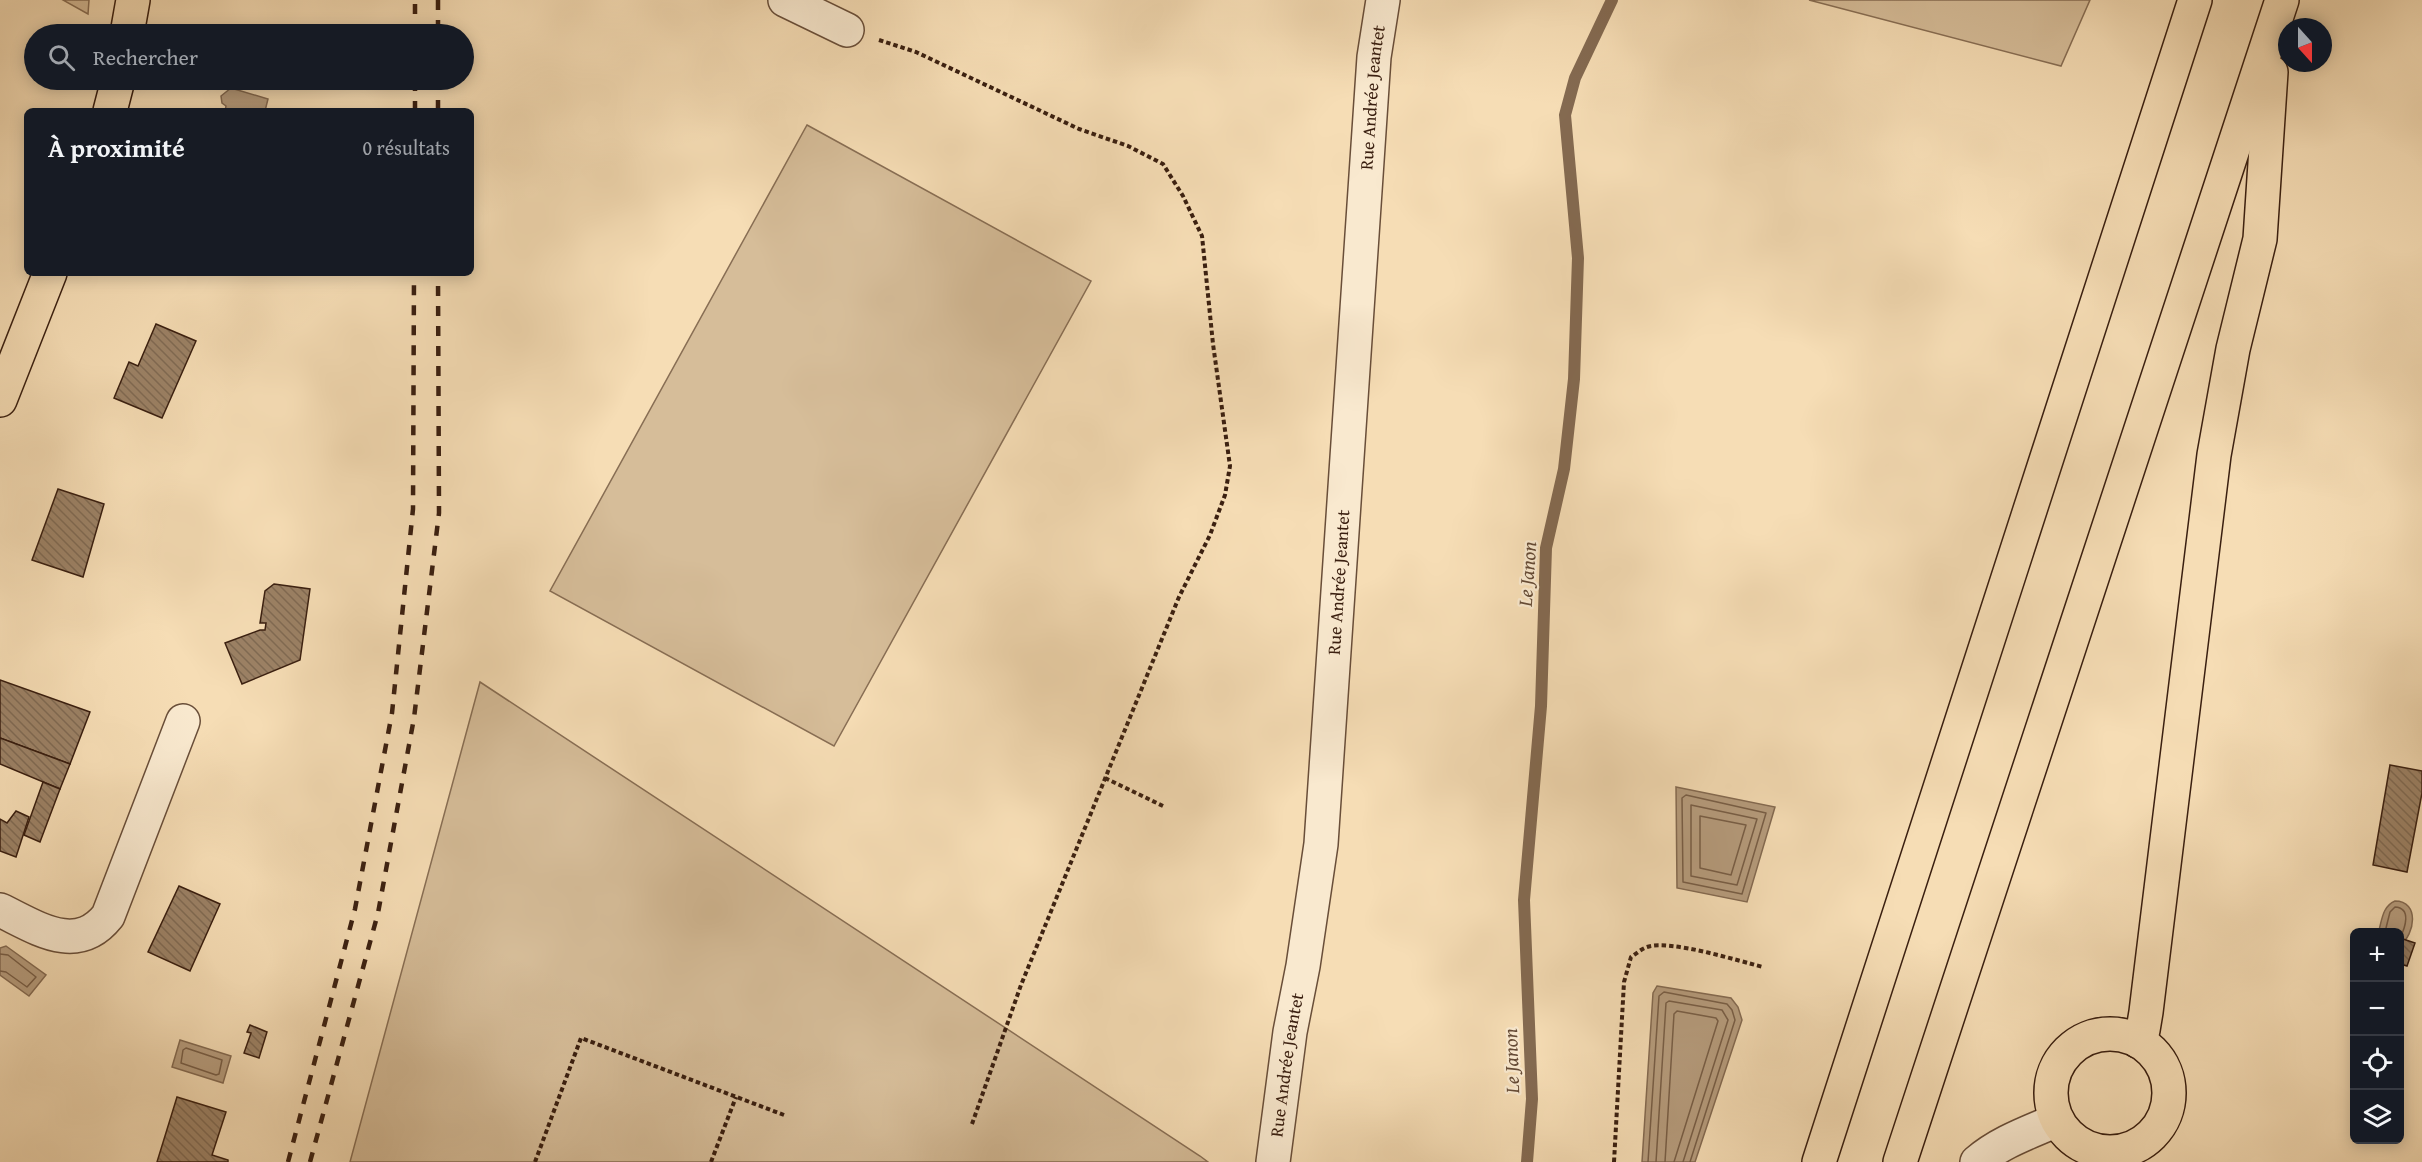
<!DOCTYPE html>
<html lang="fr">
<head>
<meta charset="utf-8">
<style>
	:root { --surface:#171b24; --page:#242831; --text:#f1f3f6; --muted:#9ea1a6; --line:#363941 }
	body { margin:0; font-family:"Gentium Book Plus",serif; background:var(--page); color:var(--text) }
	.controls { position:absolute; right:18px; bottom:18px; display:grid; overflow:hidden; border-radius:9px; box-shadow:0 3px 15px #0003 }
	.controls button { width:54px; height:54px; display:grid; place-items:center; padding:0; border:0; border-bottom:2px solid var(--line); background:var(--surface); color:var(--text); font:30px sans-serif }
	.compass { position:absolute; left:2278px; top:18px; width:54px; height:54px; border-radius:50%; background:var(--surface); box-shadow:0 3px 15px #0003; rotate:159deg }
	.list { margin:0; padding:0; list-style:none }
	h2 { display:flex; justify-content:space-between; align-items:center; height:78px; margin:0; padding:0 24px; font-size:26px }
	h2 small { font-size:20px; font-weight:400; color:var(--muted) }
	.icon { flex:none; width:33px; height:33px; fill:none; stroke:currentColor; stroke-width:2; stroke-linecap:round; stroke-linejoin:round }
	.map { position:relative; flex:none; width:2422px; height:1162px; overflow:hidden }
	.search { position:absolute; background:var(--surface); box-shadow:0 3px 15px #0003; left:24px; top:24px; width:450px; height:66px; display:flex; align-items:center; gap:15px; box-sizing:border-box; padding:0 21px; border-radius:33px; color:var(--muted); font-size:22px }
	.panel { position:absolute; background:var(--surface); box-shadow:0 3px 15px #0003; left:24px; top:108px; width:450px; height:168px; border-radius:9px }
	.map>svg:first-child { display:block }
	.green { fill:#d6bd99; stroke:#886e54; stroke-width:1.5 }
	.water { fill:#b69c7d; stroke:#846a51; stroke-width:1.5 }
	.lines { fill:none; stroke-linecap:round; stroke-linejoin:round }
	.shore { stroke:#785e46; stroke-width:1.5 }
	.stream { stroke:#846a51; stroke-width:12 }
	.building { fill:url(#building-back-hatch); stroke:#3a1f10; stroke-width:1.5 }
	.minor-casing { stroke:#694e39; stroke-width:36 }
	.major-casing { stroke:#3a1f10; stroke-width:36 }
	.highway-casing { stroke:#3a1f10; stroke-width:36 }
	.path { stroke:#3a1f10; stroke-width:4; stroke-dasharray:4.5 3; stroke-linecap:butt }
	.minor { stroke:#f9e9cf; stroke-width:33 }
	.major { stroke:#f6ddb5; stroke-width:33 }
	.highway { stroke:#f6ddb5; stroke-width:33 }
	.rail { stroke:#3a1f10; stroke-width:4.5; stroke-dasharray:10 10; stroke-linecap:butt }
	.labels { text-anchor:middle; stroke-width:4.5; stroke-linejoin:round; paint-order:stroke }
	.street-label { font-size:18px; fill:#3a1f10; stroke:#f9e9cf }
	.water-label { font-size:20px; font-style:italic; fill:#654b36; stroke:#f9e9cf }
</style>
</head>
<body>
<div class="map">
<svg width="2422" height="1162" viewBox="0 0 2422 1162">
	<defs>
		<pattern id="building-back-hatch" width="6" height="6" patternUnits="userSpaceOnUse" patternTransform="scale(1.5)"><rect width="6" height="6" fill="#9c8266"/><path d="M-1 5l2 2M0 0l6 6M5-1l2 2" fill="none" stroke="#806a53"/></pattern>
	</defs>
	<rect width="100%" height="100%" fill="#f6ddb5"/>
	<filter id="stains"><feTurbulence type="fractalNoise" baseFrequency=".00333" numOctaves="4"/><feColorMatrix values="0 0 0 0 .2 0 0 0 0 .09 0 0 0 0 .02 0 0 0 .5 -.17"/></filter>
	<radialGradient id="worn" r=".72"><stop offset=".6" stop-color="#630" stop-opacity="0"/><stop offset="1" stop-color="#630" stop-opacity=".3"/></radialGradient>
	<g class="green">
		<polygon points="63,0 89,0 88,14"/>
		<polygon points="1809,0 2090,0 2061,66"/>
		<polygon points="807,125 1091,281 834,746 550,591"/>
		<polygon points="480,682 1200,1156 1208,1162 350,1162"/>
	</g>
	<g class="water">
		<polygon points="231,88 268,99 265,111 225,111 226,106 222,103 221,96"/>
		<polygon points="1676,787 1775,807 1747,902 1677,888"/>
		<path d="M2395,901c25,0 20,34 5,44v-13h-21v-2c3,-11 4,-24 16,-29z"/>
		<polygon points="6,946 46,975 29,996 0,975 0,948"/>
		<polygon points="1657,986 1731,998 1738,1007 1742,1020 1695,1162 1642,1162 1653,993"/>
		<polygon points="180,1040 231,1056 223,1083 172,1067"/>
	</g>
	<g class="lines">
		<g class="shore">
			<polygon points="1686,795 1766,813 1742,894 1683,882 1682,798"/>
			<polygon points="1691,805 1757,819 1737,885 1691,876"/>
			<polygon points="1700,816 1746,825 1731,875 1700,868"/>
			<path d="M2385,932l5,-20 5,-5c17,1 10,21 5,31"/>
			<polyline points="0,954 8,955 36,977 27,987 6,972 0,971"/>
			<polygon points="186,1048 222,1060 219,1074 216,1075 181,1063 183,1050"/>
			<polyline points="1648,1162 1659,996 1664,992 1727,1004 1732,1010 1735,1020 1690,1162"/>
			<polyline points="1656,1162 1666,1003 1669,1001 1722,1010 1728,1020 1683,1162"/>
			<polyline points="1665,1162 1674,1014 1677,1011 1716,1018 1718,1021 1674,1162"/>
		</g>
		<polyline class="stream" points="1527,1162 1532,1099 1524,900 1541,706 1546,548 1564,469 1574,379 1578,258 1565,115 1575,78 1612,0"/>
	</g>
	<g class="building">
		<polygon points="156,324 196,341 162,418 114,398 129,362 138,366"/>
		<polygon points="58,489 104,504 83,577 32,560"/>
		<polygon points="274,584 310,589 300,660 242,684 225,643 260,630 265,630 266,623 260,623 265,591"/>
		<polygon points="0,680 90,712 70,764 0,738"/>
		<polygon points="0,738 70,764 60,789 0,764"/>
		<polygon points="2390,765 2422,771 2422,793 2407,872 2373,865"/>
		<polygon points="43,782 60,789 40,842 24,835"/>
		<polygon points="16,811 29,817 16,857 0,851 0,819 7,823"/>
		<polygon points="179,886 220,904 190,971 148,952"/>
		<polygon points="2403,939 2415,943 2407,966 2400,964 2400,948"/>
		<polygon points="250,1025 267,1032 259,1058 244,1053 251,1033 247,1032"/>
		<polygon points="177,1097 226,1112 212,1155 228,1160 228,1162 157,1162"/>
	</g>
	<g class="lines">
		<defs>
			<g id="minor">
				<polyline points="785,0 847,30"/>
				<path d="M0,910c36,17 76,46 108,6l75,-195"/>
				<path id="s1" d="M1273,1162l17,-130 13,-66 18,-122 53,-787 9,-57"/>
				<path d="M1977,1162c23,-20 53,-30 80,-42"/>
			</g>
			<g id="major">
				<polyline points="127,34 133,0"/>
				<polyline points="110,111 118,80"/>
				<polyline points="0,400 50,273"/>
				<circle cx="2110" cy="1093" r="59"/>
			</g>
			<g id="highway">
				<polyline points="2138,1041 2143,1030 2146,1012 2214,455 2233,349 2260,239 2271,72"/>
				<polyline points="1819,1162 2195,0"/>
				<polyline points="1900,1162 2282,0"/>
			</g>
		</defs>
		<use href="#minor" class="minor-casing"/>
		<use href="#major" class="major-casing"/>
		<use href="#highway" class="highway-casing"/>
		<g class="path">
			<polyline points="879,40 916,52 1079,129 1128,146 1163,164 1183,196 1202,236 1213,344 1230,466 1225,495 1210,535 1179,597 1021,985 972,1124"/>
			<polyline points="1105,778 1163,806"/>
			<polyline points="535,1162 581,1038 784,1115"/>
			<polyline points="711,1162 736,1097"/>
			<path d="M1614,1162l10,-180 7,-25c5,-3 10,-8 16,-10 22,-8 92,14 116,20"/>
		</g>
		<use href="#minor" class="minor"/>
		<use href="#major" class="major"/>
		<use href="#highway" class="highway"/>
		<g class="rail">
			<polyline points="438,0 438,34"/>
			<polyline points="415,34 415,0"/>
			<polyline points="438,80 438,111"/>
			<polyline points="415,111 415,80"/>
			<polyline points="288,1162 355,909 392,713 413,509 414,273"/>
			<polyline points="310,1162 378,913 414,718 439,513 438,273"/>
		</g>
	</g>
	<g class="labels">
		<g class="street-label">
			<text dy="6" stroke="none"><textPath href="#s1" startOffset="1070">Rue Andrée Jeantet</textPath></text>
			<text dy="6" stroke="none"><textPath href="#s1" startOffset="584">Rue Andrée Jeantet</textPath></text>
			<text dy="6" stroke="none"><textPath href="#s1" startOffset="98">Rue Andrée Jeantet</textPath></text>
		</g>
		<g class="water-label">
			<text transform="translate(1527 574) rotate(-86)" y="7">Le Janon</text>
			<text transform="translate(1511 1061) rotate(-92)" y="7">Le Janon</text>
		</g>
	</g>
	<rect width="100%" height="100%" filter="url(#stains)"/>
	<rect width="100%" height="100%" fill="url(#worn)"/>
</svg>
<div class="controls">
<button>+</button>
<button>−</button>
<button><svg class="icon" aria-label="locate" viewBox="0 0 24 24"><circle cx="12" cy="12" r="6"/><path d="M12 2v4M12 18v4M2 12h4M18 12h4"/></svg></button>
<button><svg class="icon" aria-label="layers" viewBox="0 0 24 24"><path d="M12 4l9 5-9 5-9-5zM3 14l9 5 9-5"/></svg></button>
</div>
<svg class="compass" viewBox="-18 -18 36 36"><path d="M0-13l5 13h-10z" fill="#e53935"/><path d="M0 13l5-13h-10z" fill="#9ea1a6"/></svg>
<div class="search"><svg class="icon" aria-label="search" viewBox="0 0 24 24"><circle cx="10" cy="10" r="6"/><path d="M15 15l6 6"/></svg>Rechercher</div>
<section class="panel">
<h2>À proximité<small>0 résultats</small></h2>
<ul class="list">
</ul>
</section>
</div>
</body>
</html>
